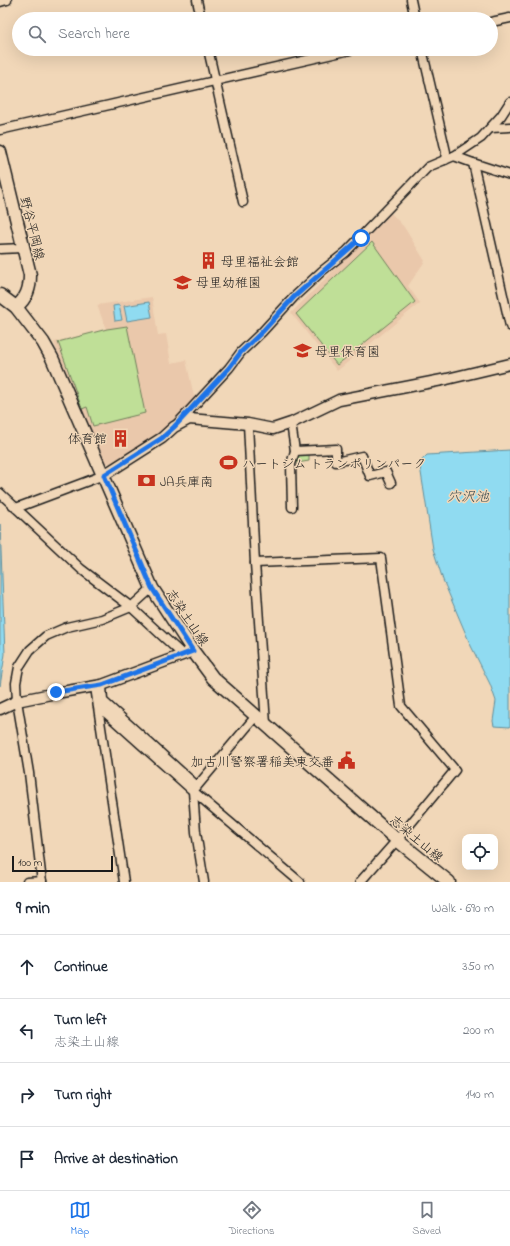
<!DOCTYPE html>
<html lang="en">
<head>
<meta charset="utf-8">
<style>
	:root { --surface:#fff; --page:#f6f6f7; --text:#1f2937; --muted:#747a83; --line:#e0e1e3; --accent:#1a73e8 }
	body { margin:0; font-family:"Indie Flower","Klee One",sans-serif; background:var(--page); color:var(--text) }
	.controls { position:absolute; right:12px; bottom:12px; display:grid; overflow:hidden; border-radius:8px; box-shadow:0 4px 16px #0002 }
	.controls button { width:36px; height:36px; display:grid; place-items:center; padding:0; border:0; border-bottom:1px solid var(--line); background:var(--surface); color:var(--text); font:20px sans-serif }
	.scale { position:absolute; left:12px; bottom:10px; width:101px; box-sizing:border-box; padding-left:4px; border:2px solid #1c1c1c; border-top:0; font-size:11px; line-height:14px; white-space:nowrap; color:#1c1c1c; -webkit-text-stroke:3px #f1d7b8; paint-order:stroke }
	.stop { position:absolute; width:12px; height:12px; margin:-9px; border:3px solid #1a73e8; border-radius:50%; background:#fff }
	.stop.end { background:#1a73e8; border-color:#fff; box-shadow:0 1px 4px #0008 }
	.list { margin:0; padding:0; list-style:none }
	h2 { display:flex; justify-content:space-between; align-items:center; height:52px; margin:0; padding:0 16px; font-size:17px }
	h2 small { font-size:13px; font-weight:400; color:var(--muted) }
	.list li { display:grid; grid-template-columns:26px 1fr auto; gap:12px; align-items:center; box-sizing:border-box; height:64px; padding:0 16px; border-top:1px solid var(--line) }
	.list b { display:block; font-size:15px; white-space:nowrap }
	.list p { margin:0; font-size:13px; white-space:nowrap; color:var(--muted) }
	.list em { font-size:13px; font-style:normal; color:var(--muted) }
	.icon { flex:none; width:22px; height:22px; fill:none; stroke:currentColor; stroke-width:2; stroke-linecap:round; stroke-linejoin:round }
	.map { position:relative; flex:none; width:510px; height:882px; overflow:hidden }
	.search { position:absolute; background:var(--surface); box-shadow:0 4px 16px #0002; left:12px; right:12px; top:12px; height:44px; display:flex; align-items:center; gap:10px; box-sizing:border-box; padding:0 14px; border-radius:22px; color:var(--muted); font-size:15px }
	.sheet { height:308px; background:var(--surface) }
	nav { display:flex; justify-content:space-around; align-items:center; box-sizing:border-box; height:56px; border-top:1px solid var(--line); background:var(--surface); font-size:11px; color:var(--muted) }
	nav a { display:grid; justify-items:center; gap:2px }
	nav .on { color:var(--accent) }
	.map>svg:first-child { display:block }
	.built { fill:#eac8ab }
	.green { fill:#bfdf97; stroke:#6e7e5a }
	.water { fill:#90dbf1; stroke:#628f9c }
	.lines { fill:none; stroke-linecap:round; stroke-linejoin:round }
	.minor-casing { stroke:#1c1c1c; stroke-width:11 }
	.tertiary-casing { stroke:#1c1c1c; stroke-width:13 }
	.secondary-casing { stroke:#1c1c1c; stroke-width:15 }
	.minor { stroke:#f1d7b8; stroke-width:8 }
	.tertiary { stroke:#f1d7b8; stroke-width:10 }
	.secondary { stroke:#f1d7b8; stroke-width:12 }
	.route { stroke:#1a73e8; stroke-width:5 }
	.labels { text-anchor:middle; stroke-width:3; stroke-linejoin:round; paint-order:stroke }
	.street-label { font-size:13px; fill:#1c1c1c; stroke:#f1d7b8 }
	.poi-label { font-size:13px; fill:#1c1c1c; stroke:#f1d7b8; text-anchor:start }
	.water-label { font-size:14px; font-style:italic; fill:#394c51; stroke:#f1d7b8 }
</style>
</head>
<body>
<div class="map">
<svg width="510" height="882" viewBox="0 0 510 882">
	<rect width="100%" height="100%" fill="#f1d7b8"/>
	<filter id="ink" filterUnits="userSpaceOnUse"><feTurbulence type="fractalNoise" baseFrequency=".025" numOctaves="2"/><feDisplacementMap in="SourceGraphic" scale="8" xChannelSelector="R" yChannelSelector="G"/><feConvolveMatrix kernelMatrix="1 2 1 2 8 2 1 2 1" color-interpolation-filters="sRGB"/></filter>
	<g filter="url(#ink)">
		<g class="built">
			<polygon points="391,213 404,227 425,261 408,286 420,303 337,371 291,313"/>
			<polygon points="152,297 158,335 166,334 171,363 186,360 195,401 178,418 149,441 110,463 100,463 54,342 106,329 97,305"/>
		</g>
		<g class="green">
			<polygon points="372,242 415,302 337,365 296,314"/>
			<polygon points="127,326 145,413 93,426 87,407 82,409 58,342 107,329"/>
			<polygon points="309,450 309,461 291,464 295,451"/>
		</g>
		<g class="water">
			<polygon points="149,302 152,317 127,321 124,306"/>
			<polygon points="119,305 122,320 115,321 113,306"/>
			<polygon points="510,450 510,727 494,726 493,721 496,701 490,684 471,646 443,580 433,549 420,466 422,460 427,455"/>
			<polygon points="0,524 5,654 0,686"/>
		</g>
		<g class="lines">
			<defs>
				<g id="minor">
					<polyline points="197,0 201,19"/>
					<polyline points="411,0 415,19"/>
					<polyline points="0,2 7,0"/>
					<polyline points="491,22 510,18"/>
					<polyline points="208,49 243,202"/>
					<polyline points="422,49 446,152 445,160"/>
					<polyline points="491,128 510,127"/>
					<polyline points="0,130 355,49"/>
					<polyline points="454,156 473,163 510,326"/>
					<polyline points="473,163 510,175"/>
					<polyline points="0,249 23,248"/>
					<polyline points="291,423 295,451 291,464 292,507"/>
					<polyline points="177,424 229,368 241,352 262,332 294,297 322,271 346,252 428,167 454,156 481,138 501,116 510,102"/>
					<polyline points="248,424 255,563 266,724"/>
					<polyline points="295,451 336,449 336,462 362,456 370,476 386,472 391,483"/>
					<polyline points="0,493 81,569 131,607 183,655"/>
					<polyline points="16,508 104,475"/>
					<polyline points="255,563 381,558 401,706 455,770 397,840 360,882"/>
					<polyline points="102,685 103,701 197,786"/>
					<polyline points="95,687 124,882"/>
					<polyline points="98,706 193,791 300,882"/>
					<polyline points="27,882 42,881"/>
					<polyline points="42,882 29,773 17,701 16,683 19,667 30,650 46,636 67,627 102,619 131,607 152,588"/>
					<polyline points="204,882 196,832 193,791 256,716"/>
				</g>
				<g id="tertiary">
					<polyline points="104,475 162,438 174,427 189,419 248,424 273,429 291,423 339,400 447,379 510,364"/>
					<polyline points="0,709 17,701 56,693 102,685 193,651"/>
				</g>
				<g id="secondary">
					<path d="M0,152l30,123c0,13 -3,23 -14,32"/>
					<polyline points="0,295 16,307 43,342 52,358 152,588 193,651 213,678 397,840 449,882"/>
				</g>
			</defs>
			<use href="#minor" class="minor-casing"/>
			<use href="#tertiary" class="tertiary-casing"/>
			<use href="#secondary" class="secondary-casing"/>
			<use href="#minor" class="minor"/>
			<use href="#tertiary" class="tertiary"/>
			<use href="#secondary" class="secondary"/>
		</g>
	</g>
	<g class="lines" filter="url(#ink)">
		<polyline class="route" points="56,692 102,685 193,651 152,588 104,475 162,438 174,427 229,368 241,352 262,332 294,297 361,238"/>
	</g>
	<defs>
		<symbol id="building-bare" viewBox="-9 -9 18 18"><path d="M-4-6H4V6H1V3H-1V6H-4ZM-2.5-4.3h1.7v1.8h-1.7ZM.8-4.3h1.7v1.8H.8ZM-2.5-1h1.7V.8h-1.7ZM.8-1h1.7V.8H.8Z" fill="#c8321e" stroke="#f1d7b8" stroke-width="2.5" paint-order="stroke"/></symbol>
		<symbol id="school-bare" viewBox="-9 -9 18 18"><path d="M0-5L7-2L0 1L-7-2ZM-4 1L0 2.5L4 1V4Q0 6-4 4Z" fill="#c8321e" stroke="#f1d7b8" stroke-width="2.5" paint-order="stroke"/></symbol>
		<symbol id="stadium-bare" viewBox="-9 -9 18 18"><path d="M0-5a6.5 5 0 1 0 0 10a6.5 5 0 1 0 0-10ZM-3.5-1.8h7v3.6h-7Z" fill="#c8321e" stroke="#f1d7b8" stroke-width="2.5" paint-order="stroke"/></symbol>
		<symbol id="bank-bare" viewBox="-9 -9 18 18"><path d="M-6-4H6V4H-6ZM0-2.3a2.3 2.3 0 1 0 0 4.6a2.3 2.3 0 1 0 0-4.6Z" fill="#c8321e" stroke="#f1d7b8" stroke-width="2.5" paint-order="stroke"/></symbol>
		<symbol id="civic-bare" viewBox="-9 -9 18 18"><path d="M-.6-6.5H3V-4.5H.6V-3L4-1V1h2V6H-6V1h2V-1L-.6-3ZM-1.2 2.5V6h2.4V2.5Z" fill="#c8321e" stroke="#f1d7b8" stroke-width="2.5" paint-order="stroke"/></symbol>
	</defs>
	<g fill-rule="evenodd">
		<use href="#building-bare" x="196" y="248" width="25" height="25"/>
		<use href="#school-bare" x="170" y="270" width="25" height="25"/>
		<use href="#school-bare" x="290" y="338" width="25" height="25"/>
		<use href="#building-bare" x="108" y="426" width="25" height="25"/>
		<use href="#stadium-bare" x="216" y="450" width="25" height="25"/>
		<use href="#bank-bare" x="134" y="468" width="25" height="25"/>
		<use href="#civic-bare" x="334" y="748" width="25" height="25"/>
	</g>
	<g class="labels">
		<g class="street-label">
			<text transform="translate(33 228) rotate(76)" y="5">野谷平岡線</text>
			<text transform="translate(188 617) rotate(56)" y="5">志染土山線</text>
			<text transform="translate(417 838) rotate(40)" y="5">志染土山線</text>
		</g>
		<g class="poi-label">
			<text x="221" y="266">母里福祉会館</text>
			<text x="196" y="287">母里幼稚園</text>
			<text x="315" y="356">母里保育園</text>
			<text x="107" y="443" text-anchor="end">体育館</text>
			<text x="242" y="468">ハートジム トランポリンパーク</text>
			<text x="160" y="486">JA兵庫南</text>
			<text x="334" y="766" text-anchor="end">加古川警察署稲美東交番</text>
		</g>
		<g class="water-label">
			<text x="468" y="501">穴沢池</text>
		</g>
	</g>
</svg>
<div class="controls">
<button><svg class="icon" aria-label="locate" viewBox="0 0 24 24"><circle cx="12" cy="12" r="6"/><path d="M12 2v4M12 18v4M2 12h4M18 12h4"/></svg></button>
</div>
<div class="scale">100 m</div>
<div class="stop" style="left:361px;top:238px"></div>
<div class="stop end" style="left:56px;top:692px"></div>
<div class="search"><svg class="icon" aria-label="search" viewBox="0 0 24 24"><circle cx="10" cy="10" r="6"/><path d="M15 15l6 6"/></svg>Search here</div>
</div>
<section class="sheet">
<h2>9 min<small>Walk · 690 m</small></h2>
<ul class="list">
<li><svg class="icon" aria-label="ahead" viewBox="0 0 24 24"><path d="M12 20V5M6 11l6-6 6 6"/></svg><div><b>Continue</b></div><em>350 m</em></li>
<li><svg class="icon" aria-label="left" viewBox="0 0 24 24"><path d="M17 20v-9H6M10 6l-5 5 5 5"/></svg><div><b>Turn left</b><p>志染土山線</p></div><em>200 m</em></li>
<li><svg class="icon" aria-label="right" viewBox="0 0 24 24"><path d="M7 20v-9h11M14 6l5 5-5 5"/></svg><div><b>Turn right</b></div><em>140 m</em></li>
<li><svg class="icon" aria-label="arrive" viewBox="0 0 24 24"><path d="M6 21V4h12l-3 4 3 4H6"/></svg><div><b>Arrive at destination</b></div></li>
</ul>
</section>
<nav>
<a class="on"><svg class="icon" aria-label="map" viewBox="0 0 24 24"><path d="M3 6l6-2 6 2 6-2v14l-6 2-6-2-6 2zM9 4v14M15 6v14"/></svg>Map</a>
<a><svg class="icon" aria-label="directions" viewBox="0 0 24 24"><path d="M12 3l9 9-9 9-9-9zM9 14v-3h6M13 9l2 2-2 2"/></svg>Directions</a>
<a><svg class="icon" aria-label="saved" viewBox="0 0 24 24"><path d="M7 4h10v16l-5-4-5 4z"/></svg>Saved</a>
</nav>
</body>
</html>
